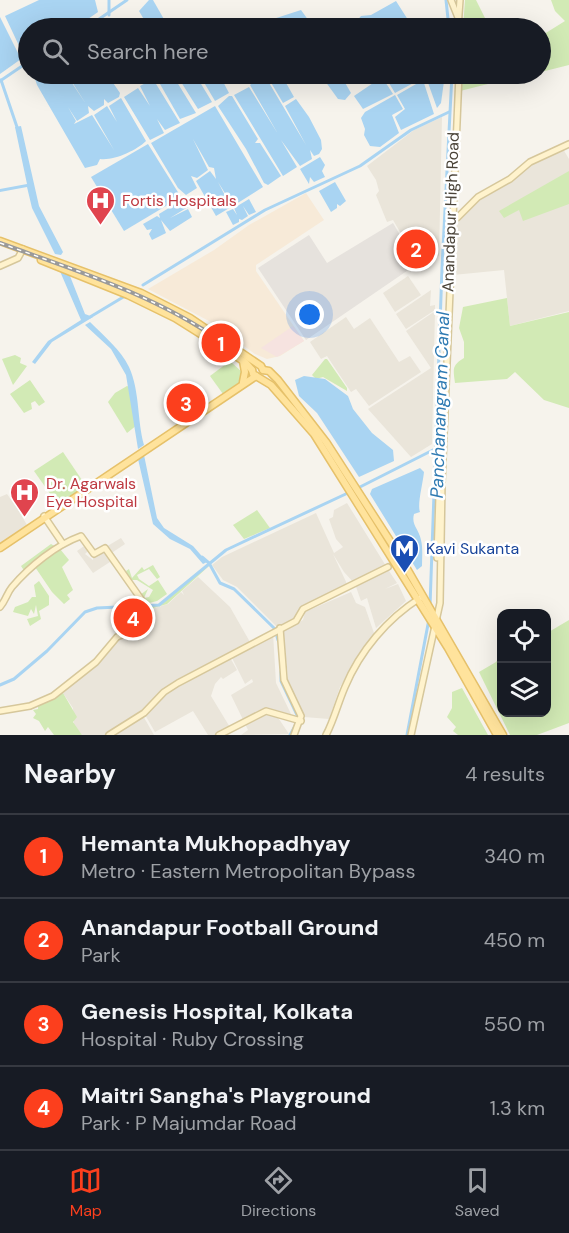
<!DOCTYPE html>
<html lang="en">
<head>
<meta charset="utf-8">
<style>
	:root { --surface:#171b24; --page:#242831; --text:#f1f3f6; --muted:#9ea1a6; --line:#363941; --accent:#fc3f1d }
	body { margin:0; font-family:"DM Sans",sans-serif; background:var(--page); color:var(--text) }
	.controls { position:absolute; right:18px; bottom:18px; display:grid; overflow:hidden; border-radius:12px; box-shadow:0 6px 24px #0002 }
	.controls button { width:54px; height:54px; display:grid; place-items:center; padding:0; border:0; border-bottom:2px solid var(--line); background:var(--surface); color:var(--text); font:30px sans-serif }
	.you { position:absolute; left:310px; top:315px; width:21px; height:21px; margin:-15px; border:4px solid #fff; border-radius:50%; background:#1a73e8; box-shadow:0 0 0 9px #1a73e833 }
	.badge { display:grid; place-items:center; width:39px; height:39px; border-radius:50%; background:var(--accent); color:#fff; font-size:20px; font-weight:700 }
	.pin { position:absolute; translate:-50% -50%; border:3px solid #fff; box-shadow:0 2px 6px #0006 }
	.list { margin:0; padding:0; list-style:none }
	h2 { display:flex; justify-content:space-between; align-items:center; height:78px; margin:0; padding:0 24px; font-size:26px }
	h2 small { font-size:20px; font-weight:400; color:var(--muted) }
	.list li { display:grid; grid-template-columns:39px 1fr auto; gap:18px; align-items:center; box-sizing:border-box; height:84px; padding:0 24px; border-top:2px solid var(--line) }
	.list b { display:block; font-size:22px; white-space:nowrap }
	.list p { margin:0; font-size:20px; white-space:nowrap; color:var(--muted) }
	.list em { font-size:20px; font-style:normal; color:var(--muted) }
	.icon { flex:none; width:33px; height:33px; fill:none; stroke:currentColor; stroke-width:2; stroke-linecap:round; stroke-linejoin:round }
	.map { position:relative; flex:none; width:569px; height:735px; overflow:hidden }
	.search { position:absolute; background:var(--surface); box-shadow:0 6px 24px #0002; left:18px; right:18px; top:18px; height:66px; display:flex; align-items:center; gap:15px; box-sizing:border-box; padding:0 21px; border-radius:33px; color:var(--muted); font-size:22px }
	.sheet { height:414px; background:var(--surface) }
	nav { display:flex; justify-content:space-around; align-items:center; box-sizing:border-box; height:84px; border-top:2px solid var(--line); background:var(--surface); font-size:16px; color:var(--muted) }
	nav a { display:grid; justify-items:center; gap:3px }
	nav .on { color:var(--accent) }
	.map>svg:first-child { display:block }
	.residential { fill:#eae5da }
	.commercial { fill:#f7ead8 }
	.industrial { fill:#e6e2dd }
	.medical { fill:#f6e3e0 }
	.green { fill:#d2eab5 }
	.water { fill:#a9d4f2 }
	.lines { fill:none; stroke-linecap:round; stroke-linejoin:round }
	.canal { stroke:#a9d4f2; stroke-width:3 }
	.secondary-casing { stroke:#d6c79b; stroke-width:8 }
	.primary-casing { stroke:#e6c16a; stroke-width:9 }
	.secondary { stroke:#fff3cd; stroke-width:5 }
	.primary { stroke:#ffe39c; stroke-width:6 }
	.rail-casing { stroke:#9a9a9a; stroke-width:4 }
	.rail { stroke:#fff; stroke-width:1.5; stroke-dasharray:4.5; stroke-linecap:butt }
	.labels { text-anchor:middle; stroke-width:5; stroke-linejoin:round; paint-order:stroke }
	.health-label { font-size:16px; fill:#be3a42; stroke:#fff; text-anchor:start }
	.street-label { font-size:16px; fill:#4b4439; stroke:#fff }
	.transit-label { font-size:16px; fill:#164399; stroke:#fff; text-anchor:start }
	.water-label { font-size:18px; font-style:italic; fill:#2e7ab2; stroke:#fff }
</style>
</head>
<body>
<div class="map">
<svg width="569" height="735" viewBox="0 0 569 735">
	<rect width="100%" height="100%" fill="#f6f3ec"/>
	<g class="residential">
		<polygon points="442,117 439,256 428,259 417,234 403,237 393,220 387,222 376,195 379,191 376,180 367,166 414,130"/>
		<polygon points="563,149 569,159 569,311 510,326 504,270 453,275 454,222 476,201 527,165"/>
		<polygon points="408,276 421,295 395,312 383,293"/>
		<polygon points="431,290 430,306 435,305 435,310 406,329 396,314"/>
		<polygon points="435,311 432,444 411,457 368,409 431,368 406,331"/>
		<polygon points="346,317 354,329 370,318 399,362 410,356 421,372 369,406 356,389 351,392 327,356 321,359 310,342"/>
		<polygon points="29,490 31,493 22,499 25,504 17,508 27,525 0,543 0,497 7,494 12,501"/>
		<polygon points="347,503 386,566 354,583 344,572 333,554 348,586 299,610 299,618 278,628 237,587 223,580 212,565 222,557 316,513 334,553 343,547 336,539 329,519 333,517 334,510"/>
		<polygon points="121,538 125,544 110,554 113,560 93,573 77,551 87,544 90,549 85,554 93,560 94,554"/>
		<polygon points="387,568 397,583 385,589 398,584 406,601 376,628 367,598 361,601 355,584"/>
		<polygon points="198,577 230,607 250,642 228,654 237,670 223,679 221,677 215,684 211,696 231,729 220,735 208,735 193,711 155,732 144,713 142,714 154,735 82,735 74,726 73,708 63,693 115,641 133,630 144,611 168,604 181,592 184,595 182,591"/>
		<polygon points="351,592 356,603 365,607 374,633 340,687 329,719 304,717 287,681 288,676 283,631 303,620 305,612"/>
		<polygon points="273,633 276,683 292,716 267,709 256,714 275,713 289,734 241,735 248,730 231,695 253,682 252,679 245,684 230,654"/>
	</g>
	<polygon class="commercial" points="306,193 324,220 256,265 256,271 304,341 280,356 267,359 255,354 209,321 148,289 214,250 249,225"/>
	<polygon class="industrial" points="393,223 417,264 306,340 258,268 309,235 327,263"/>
	<polygon class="medical" points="293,326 304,341 277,357 261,348"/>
	<g class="green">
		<polygon points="465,0 476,0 490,28 463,28"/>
		<polygon points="551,0 569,0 569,65 541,72 541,36 565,21 555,11"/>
		<polygon points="461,74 505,74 495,77 496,82 460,91"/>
		<polygon points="569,171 569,204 523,221 519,210 504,218 499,211"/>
		<path d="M507,298l3,28 59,-14v96l-25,-8 -29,-28 -8,7 -52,4c-2,-14 -3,-18 9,-25v-16l-5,-14 4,-21z"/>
		<polygon points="15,355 21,358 20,363 27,366 13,385 2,359"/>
		<polygon points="325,359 327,359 347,388 347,391 323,377 316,379 312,375"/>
		<polygon points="230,361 242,372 241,381 223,394 210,376"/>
		<polygon points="30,380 45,402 39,406 35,401 31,403 32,409 24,413 10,394"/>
		<polygon points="127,386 132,388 137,425 127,433 108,402 115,393"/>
		<polygon points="63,452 86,486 58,505 34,471"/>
		<polygon points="257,510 270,528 244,539 233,525"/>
		<polygon points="51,544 60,549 69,560 62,567 73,590 67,595 70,599 64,604 52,592 35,567 25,572 21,566"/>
		<polygon points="209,563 209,566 167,604 150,609 143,623 129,629 120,609 159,605"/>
		<polygon points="153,565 160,577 157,579 149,569 137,575 139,579 149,586 158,580 167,594 157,601 149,603 140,595 148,589 144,598 149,597 153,590 137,580 129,580 126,571 129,569 132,578 142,567 144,570"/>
		<polygon points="39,581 49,596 49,605 39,611 41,619 30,626 27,619 38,616 36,605 34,614 31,609 28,616 13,612 15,607 28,602 32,597 36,597 34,585"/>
		<polygon points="569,620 569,723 537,735 510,735 479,672 496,662 501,654 502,712 546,712 547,633"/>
		<polygon points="462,688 488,735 458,735 453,731 456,727 447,717 452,708 452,692"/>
		<polygon points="63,693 77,717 73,722 82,735 54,735 48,727 45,731 39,721 33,718 36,714 33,710 38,709 38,705"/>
	</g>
	<g class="water">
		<polygon points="39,0 95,0 98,12 75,28 28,28 27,53 22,52 5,16"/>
		<polygon points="149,0 153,0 169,28 149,28 139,11"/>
		<polygon points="396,1 410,23 408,28 357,28 355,25 355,28 342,28 352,22 354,24 361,16 371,15"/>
		<polygon points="301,10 314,28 257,28 264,22"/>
		<polygon points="0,17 21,59 0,74"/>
		<path d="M42,74h24l20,30 -19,-30h14l9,3 1,-3h16l13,19 -1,4 -11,6 -4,-4v6l-10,6 -6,-5 1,7 -12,8 -9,-14 8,14 -2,3 18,-9 22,35 -20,-35 13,-9 10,16 -8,-16 12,-8 25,43c-9,9 -32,20 -46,18l-3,6 -12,3 -48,-83 -2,-6z"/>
		<polygon points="160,74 172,74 196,113 180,119 156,77"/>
		<polygon points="176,74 195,74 212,102 198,109"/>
		<polygon points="199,74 219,74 229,93 215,101"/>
		<polygon points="266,74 281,74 294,97 283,103"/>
		<polygon points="336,74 340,74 351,93 345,100 338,99 325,81"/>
		<polygon points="386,74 430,74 395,93 386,78"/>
		<polygon points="437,74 445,74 441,103 437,108 427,80"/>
		<polygon points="265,76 306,145 285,106 296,99 309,117 321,140 322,149 319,154 314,156 310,150 312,159 300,166 281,140 297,167 283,176 234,95 249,87 278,134 250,85 259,77"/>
		<polygon points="382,77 393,94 363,109 354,96"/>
		<polygon points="153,79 180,123 165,130 157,119 164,133 150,140 124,97 138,88 150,106 140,86"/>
		<polygon points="423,80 434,114 401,130 395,117 405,109 397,95"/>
		<polygon points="395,95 403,109 392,115 399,133 380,147 370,146 364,135 365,129 361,118 365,112"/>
		<polygon points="229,96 232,96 258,139 255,143 260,143 281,176 268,185 264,183 246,149 218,106"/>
		<polygon points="215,106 263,187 233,206 218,182 231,207 216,216 196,181 210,171 216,179 214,168 209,167 193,139 208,170 197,178 191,176 197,188 186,195 178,188 151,143"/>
		<polygon points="21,126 39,206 63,252 61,255 55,254 32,208 27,187 0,192 0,189 27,184 15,127"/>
		<polygon points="148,144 181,197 124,231 91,177"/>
		<polygon points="320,157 325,165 322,171 325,177 314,182 310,177 309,184 300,169"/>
		<polygon points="335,182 346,201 340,206 337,204 337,208 331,212 319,191"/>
		<polygon points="249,199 256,212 249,215 243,206 248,216 242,220 239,219 239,222 233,225 226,212 233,209 237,215 234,208"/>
		<polygon points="182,200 188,207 170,218 188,209 192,217 170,231 161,220 166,233 152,240 149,234 152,229 147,230 143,224 157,216 160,218 159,214"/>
		<polygon points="59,269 68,271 85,314 93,317 52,342 35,364 32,362 48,341 81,320"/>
		<path d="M90,322c14,14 31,28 39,45 11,24 8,53 15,78l-6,4 -12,-74 -15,-26 -26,-24z"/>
		<polygon points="304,376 325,379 348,396 353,409 372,433 393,450 394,461 359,477 317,413 299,396 295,380"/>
		<polygon points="144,455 157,518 164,528 193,546 207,562 203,564 190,549 170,539 153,524 138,459"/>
		<path d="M420,468l4,4c-1,11 -7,33 -4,40l-6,2c-3,11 5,15 7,26 2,8 1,18 1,26l-5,4 -47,-76 2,-5z"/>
	</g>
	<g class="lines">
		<g class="canal">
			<polyline points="109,0 109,15"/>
			<polyline points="446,0 449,28"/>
			<polyline points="86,28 127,0"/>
			<polyline points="1,80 18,130"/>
			<polyline points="0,81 28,62"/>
			<polyline points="143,285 265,210 360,166 411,130 449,112"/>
			<polyline points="90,317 125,296"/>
			<polyline points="356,489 435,449"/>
			<polyline points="202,557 209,563 220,583 234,589 275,629 278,640"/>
			<polyline points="430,606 442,268 452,74"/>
			<polyline points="281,671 281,681 298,717 297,720"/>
			<polyline points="0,685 14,679 47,651 85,612 97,608 159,605 226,550 350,492"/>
			<polyline points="290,735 295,726"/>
			<polyline points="407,735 429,619"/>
		</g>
		<defs>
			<g id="secondary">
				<polyline points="451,0 459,20"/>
				<polyline points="458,28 460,0"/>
				<polyline points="451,219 457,218 478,197 510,179 530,162 569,144"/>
				<polyline points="0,266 18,258 23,249"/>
				<polyline points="44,516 63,544"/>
				<polyline points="437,558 442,402"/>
				<path d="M0,607c6,-7 7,-14 12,-20 18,-21 44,-42 69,-51l13,18 11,-6 38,54 3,18 -6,7 -23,10 -21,25 -43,34 -23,10 -30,5"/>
				<polyline points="280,628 284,680 301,716 294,735"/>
				<polyline points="109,735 144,713 164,692 178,683 296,621 303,609 309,606 388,567"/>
				<polyline points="219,735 266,711 301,721"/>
				<path d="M326,735c8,-15 12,-32 19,-48 15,-36 42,-68 75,-89"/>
				<polyline points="411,735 440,603 442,483 459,74"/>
			</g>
			<g id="primary">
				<polyline points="0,241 141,293 190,318 261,366 263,370"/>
				<polyline points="41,260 128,295 175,318 245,362 252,370"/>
				<polyline points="243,361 245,372 243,382"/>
				<polyline points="252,370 253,374 271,385 314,434 448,648 497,735"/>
				<polyline points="263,370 269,371 278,380 326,442 399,555 503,735"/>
				<polyline points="0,548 256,376"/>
			</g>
		</defs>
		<use href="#secondary" class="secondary-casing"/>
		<use href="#primary" class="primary-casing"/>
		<use href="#secondary" class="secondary"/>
		<use href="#primary" class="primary"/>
		<defs>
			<path id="rail" d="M0,243c77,28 155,52 222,99"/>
		</defs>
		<use href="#rail" class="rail-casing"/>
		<use href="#rail" class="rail"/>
	</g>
	<defs>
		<symbol id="hospital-pin" viewBox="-11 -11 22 30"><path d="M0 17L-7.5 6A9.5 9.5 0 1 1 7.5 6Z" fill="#e0444e" stroke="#fff"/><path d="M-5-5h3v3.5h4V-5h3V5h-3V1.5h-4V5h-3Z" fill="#fff"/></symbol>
		<symbol id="metro-pin" viewBox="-11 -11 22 30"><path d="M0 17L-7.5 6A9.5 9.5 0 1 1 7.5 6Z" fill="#1a4fb4" stroke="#fff"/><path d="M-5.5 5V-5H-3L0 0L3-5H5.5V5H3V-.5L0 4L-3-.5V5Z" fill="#fff"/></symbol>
	</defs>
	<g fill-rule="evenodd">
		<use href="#hospital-pin" x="84" y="184" width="33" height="45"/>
		<use href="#hospital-pin" x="8" y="476" width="33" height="45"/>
		<use href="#metro-pin" x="388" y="532" width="33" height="45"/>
	</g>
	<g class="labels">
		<g class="health-label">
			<text x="122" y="206">Fortis Hospitals</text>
			<text x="46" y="489">Dr. Agarwals<tspan x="46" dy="18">Eye Hospital</tspan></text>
		</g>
		<g class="street-label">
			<text transform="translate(450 212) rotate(-88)" y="6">Anandapur High Road</text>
		</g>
		<g class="transit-label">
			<text x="426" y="554">Kavi Sukanta</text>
		</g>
		<g class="water-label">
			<text transform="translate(440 405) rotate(-88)" y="6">Panchanangram Canal</text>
		</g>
	</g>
</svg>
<div class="controls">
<button><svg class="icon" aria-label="locate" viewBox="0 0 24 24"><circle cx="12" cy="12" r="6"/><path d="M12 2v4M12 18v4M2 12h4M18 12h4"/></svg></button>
<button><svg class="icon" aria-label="layers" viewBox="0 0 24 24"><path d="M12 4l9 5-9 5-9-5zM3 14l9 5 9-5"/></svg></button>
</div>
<div class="you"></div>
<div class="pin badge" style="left:221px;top:343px">1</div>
<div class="pin badge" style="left:416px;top:249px">2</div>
<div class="pin badge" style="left:186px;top:403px">3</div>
<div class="pin badge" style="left:133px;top:618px">4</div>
<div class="search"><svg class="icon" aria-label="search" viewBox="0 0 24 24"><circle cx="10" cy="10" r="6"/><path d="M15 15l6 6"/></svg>Search here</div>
</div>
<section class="sheet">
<h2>Nearby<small>4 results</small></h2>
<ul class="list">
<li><span class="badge">1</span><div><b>Hemanta Mukhopadhyay</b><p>Metro · Eastern Metropolitan Bypass</p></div><em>340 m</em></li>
<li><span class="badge">2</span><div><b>Anandapur Football Ground</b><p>Park</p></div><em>450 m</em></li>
<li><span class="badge">3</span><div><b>Genesis Hospital, Kolkata</b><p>Hospital · Ruby Crossing</p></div><em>550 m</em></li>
<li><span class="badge">4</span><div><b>Maitri Sangha's Playground</b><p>Park · P Majumdar Road</p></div><em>1.3 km</em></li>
</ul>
</section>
<nav>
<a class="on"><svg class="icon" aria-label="map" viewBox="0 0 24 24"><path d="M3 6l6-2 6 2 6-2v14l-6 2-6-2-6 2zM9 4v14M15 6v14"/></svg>Map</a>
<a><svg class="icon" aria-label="directions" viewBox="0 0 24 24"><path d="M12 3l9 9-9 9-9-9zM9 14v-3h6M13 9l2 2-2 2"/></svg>Directions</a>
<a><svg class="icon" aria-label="saved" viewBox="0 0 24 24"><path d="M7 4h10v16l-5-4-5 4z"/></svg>Saved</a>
</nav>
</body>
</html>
